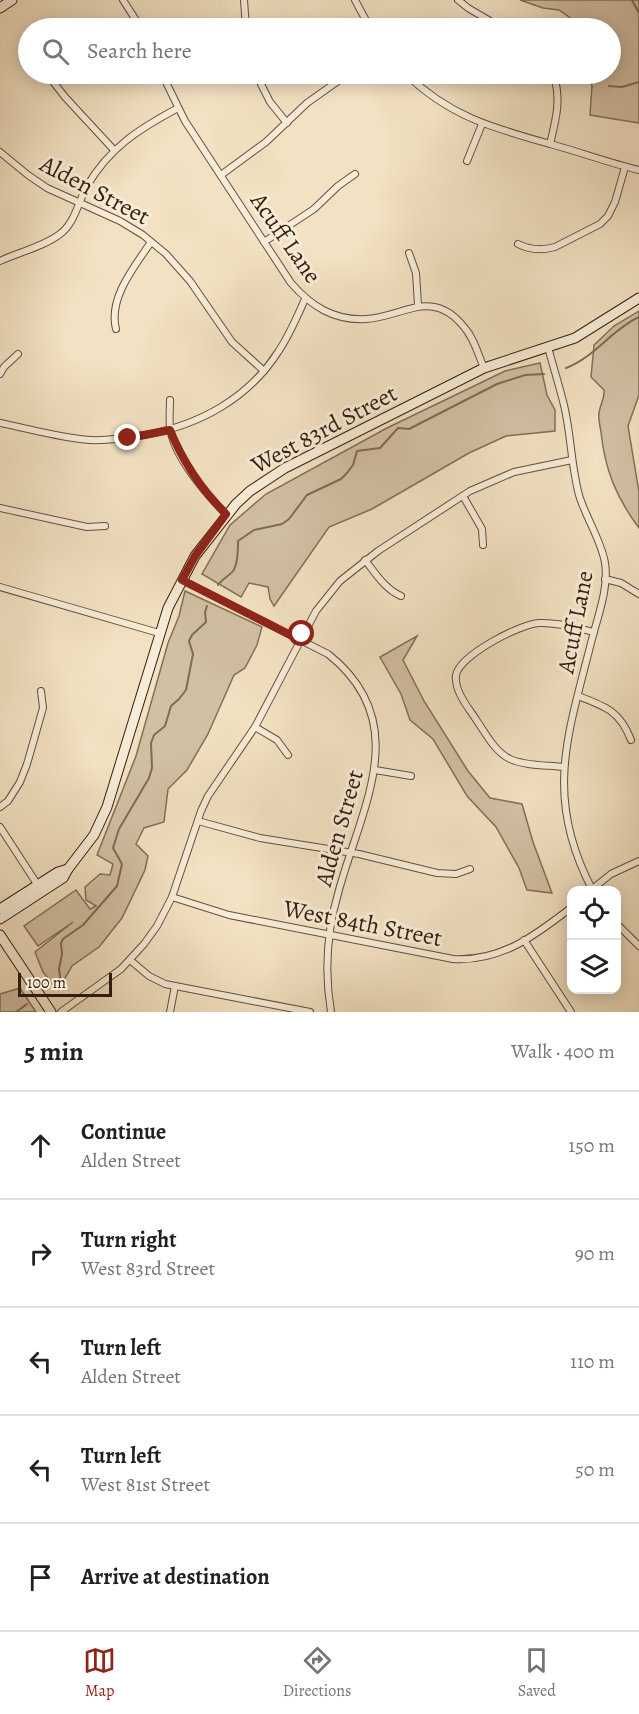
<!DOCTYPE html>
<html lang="en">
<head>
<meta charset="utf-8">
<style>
	:root { --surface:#fff; --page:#f2f2f2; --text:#202124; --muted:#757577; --line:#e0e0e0; --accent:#8f2418 }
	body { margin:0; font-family:Alegreya,serif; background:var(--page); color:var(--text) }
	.controls { position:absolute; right:18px; bottom:18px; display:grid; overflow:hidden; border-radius:12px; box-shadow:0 3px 15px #0003 }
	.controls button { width:54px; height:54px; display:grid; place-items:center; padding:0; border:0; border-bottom:2px solid var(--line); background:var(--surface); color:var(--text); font:30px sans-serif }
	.scale { position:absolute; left:18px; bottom:15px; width:94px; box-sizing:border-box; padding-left:6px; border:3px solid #331e0f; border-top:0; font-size:16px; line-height:21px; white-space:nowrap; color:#331e0f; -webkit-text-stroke:4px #f7ecd7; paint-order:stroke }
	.stop { position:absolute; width:18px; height:18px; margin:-14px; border:4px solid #8f2418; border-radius:50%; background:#fff }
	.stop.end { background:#8f2418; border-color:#fff; box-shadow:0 2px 6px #0008 }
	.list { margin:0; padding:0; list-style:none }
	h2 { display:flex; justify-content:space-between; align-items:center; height:78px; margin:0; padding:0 24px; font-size:26px }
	h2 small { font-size:20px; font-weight:400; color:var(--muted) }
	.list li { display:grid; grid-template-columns:39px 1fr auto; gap:18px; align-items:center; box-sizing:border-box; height:108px; padding:0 24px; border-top:2px solid var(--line) }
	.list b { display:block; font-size:22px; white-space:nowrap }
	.list p { margin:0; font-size:20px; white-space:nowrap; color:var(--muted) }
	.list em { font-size:20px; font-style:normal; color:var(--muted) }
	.icon { flex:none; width:33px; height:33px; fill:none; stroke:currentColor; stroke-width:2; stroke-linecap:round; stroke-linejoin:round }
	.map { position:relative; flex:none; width:639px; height:1012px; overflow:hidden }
	.search { position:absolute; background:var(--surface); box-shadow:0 3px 15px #0003; left:18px; right:18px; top:18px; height:66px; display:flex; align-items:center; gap:15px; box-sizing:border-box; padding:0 21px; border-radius:33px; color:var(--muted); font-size:22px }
	.sheet { height:618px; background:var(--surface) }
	nav { display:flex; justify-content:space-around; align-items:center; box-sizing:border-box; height:84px; border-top:2px solid var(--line); background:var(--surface); font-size:16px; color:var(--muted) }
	nav a { display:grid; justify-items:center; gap:3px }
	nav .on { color:var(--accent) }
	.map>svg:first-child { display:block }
	.green { fill:#d2c0a4; stroke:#826f5a; stroke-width:1.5 }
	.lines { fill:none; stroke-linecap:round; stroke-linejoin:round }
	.stream { stroke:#7f6b56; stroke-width:2 }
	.street-casing { stroke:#634f3c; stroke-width:8 }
	.secondary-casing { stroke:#331e0f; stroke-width:11 }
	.street { stroke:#f7ecd7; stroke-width:6 }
	.secondary { stroke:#f7ecd7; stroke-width:9 }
	.route { stroke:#8f2418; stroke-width:8 }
	.labels { text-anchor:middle; stroke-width:6; stroke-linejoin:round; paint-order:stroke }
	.street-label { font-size:24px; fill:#331e0f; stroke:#f7ecd7 }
</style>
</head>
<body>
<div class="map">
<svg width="639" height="1012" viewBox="0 0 639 1012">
	<rect width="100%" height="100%" fill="#f2e1c2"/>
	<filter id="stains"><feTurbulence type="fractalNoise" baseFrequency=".00333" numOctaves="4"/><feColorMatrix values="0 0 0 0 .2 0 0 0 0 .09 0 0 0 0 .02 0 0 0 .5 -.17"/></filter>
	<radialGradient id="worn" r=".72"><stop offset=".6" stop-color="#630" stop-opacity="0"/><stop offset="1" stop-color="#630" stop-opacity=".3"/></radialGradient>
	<g class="green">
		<polygon points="520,0 639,0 639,123 590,115 592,86 588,74 610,74 610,28 578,28 569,17 559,10 543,8"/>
		<path d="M639,311v84l-11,31 11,66v36c-23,-31 -34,-58 -38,-96 -1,-6 -3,-14 -2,-19 1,-9 6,-14 5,-23l-13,-13 3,-32 20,-19z"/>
		<polygon points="540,363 547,395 555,410 555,431 506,436 469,453 372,509 329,527 274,606 270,599 268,587 249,583 241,597 202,574 230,525 266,494 387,428 505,371"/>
		<polygon points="185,591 262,627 257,645 245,668 234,675 208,734 187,770 168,789 164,822 144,828 136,844 148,856 145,870 122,918 99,947 72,966 58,990 43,972 35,952 73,922 38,946 24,926 76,890 90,909 96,906 86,900 85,887 100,874 110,875 113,864 97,855 136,756 168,643 179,616"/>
		<polygon points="417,636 403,660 424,701 468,771 490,798 522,804 533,842 552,893 527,890 519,868 496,827 467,796 433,739 410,720 401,694 380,657"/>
		<polygon points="20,988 36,1012 0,1012 0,994"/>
	</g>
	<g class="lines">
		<g class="stream">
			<polyline points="632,0 639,13"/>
			<polyline points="609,86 622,87 639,82"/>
			<path d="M566,368c29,-11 45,-38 73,-51"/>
			<path d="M218,585c4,-6 11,-9 15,-14 5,-6 5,-22 5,-30l16,-11 28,-6 7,-5 18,-24 34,-16 6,-6 6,-8 4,-14 23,-3 18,-20 11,1 88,-45 28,-9 19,-1"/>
			<polyline points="53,987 59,982 60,976 59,969 62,954 61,943 63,939 83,925 117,886 122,864 113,848 119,829 149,778 152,768 151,743 154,735 165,726 171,706 179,699 186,690 193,654 189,641 192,635 206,622 205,612 207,606"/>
			<polyline points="16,1012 27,1004"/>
		</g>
		<defs>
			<g id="street">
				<polyline points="123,0 141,28"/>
				<polyline points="244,0 246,28"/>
				<polyline points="355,0 370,28"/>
				<polyline points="458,0 468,8 502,28"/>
				<polyline points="47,74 65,97 114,150"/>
				<path d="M162,74l23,47 106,162c20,23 43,38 75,36 37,-2 66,-32 98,8 10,11 14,27 20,41"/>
				<polyline points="256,74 270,102 287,123"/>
				<path d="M406,74c43,42 87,54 144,70 30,8 59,19 89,26"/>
				<path d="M550,144c6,-25 12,-46 3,-70"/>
				<polyline points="0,152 28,175 47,188 120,221 143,235 166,254 190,281 232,342 264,371"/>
				<polyline points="467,161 482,124"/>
				<polyline points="221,175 266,142 307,103 348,74"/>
				<polyline points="264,242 314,209 338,186 355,174"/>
				<path d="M518,244c12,6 23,7 37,3l45,-23 8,-8 7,-14 10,-35"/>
				<polyline points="409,253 416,273 418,305"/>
				<path d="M0,261c19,-9 43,-14 60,-27 15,-11 18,-32 27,-48 23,-39 52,-57 91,-78"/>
				<path d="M116,329c-8,-31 19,-63 35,-87"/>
				<path d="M548,347c5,19 11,38 16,58 7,29 7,60 15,90 6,21 23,47 26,68 4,24 -7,53 -13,76 -24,96 -49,158 1,252"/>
				<polyline points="0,374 4,367 18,354"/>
				<path d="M170,400c0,9 -1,19 0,28 4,29 36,66 56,86"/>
				<path d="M0,423c30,6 60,15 90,17 19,1 37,-2 55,-5 54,-10 103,-36 133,-83 11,-16 19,-35 27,-53"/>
				<polyline points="463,496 482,529 483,545"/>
				<polyline points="0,508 87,527 105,526"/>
				<path d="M365,560c11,14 20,29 36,36"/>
				<polyline points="605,579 621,583 639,594"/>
				<path d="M182,580l146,74c86,68 34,152 11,236 -12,40 -15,80 -8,122"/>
				<polyline points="0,587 159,633"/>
				<path d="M578,696c27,10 42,15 53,44"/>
				<polyline points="255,727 277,740 288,755"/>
				<path d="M564,767c-17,-2 -39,-1 -54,-8 -15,-7 -24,-25 -33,-38 -8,-13 -23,-29 -21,-46 4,-20 64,-51 83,-52 18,-1 37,5 55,9"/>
				<polyline points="375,770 411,776"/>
				<polyline points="0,807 8,801 20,782 27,764 43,708 41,691"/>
				<polyline points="198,821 260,838 359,854 437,873 456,874 470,869"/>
				<polyline points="0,827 39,887"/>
				<polyline points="591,890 611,874 639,861"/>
				<path d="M172,897l57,18 224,44c48,3 83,-24 119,-52"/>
				<polyline points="616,923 639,946"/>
				<polyline points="524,940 571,1012"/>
				<polyline points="130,960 149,976 165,984 310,1012"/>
				<polyline points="61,1012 121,969 144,944 157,926 172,897 201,811 208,796 255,727 316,611 340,581 378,551 470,491 514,472 572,460"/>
				<polyline points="170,1012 175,986"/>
			</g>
			<g id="secondary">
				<polyline points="0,8 12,0"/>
				<polyline points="0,909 58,872 68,869"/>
				<polyline points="0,919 63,878 68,869 94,835 107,807 168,608 195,556 236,504 250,491 285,468 484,368 575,338 639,298"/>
				<polyline points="0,935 51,1012"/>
			</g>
		</defs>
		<use href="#street" class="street-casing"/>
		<use href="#secondary" class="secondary-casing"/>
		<use href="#street" class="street"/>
		<use href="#secondary" class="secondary"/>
	</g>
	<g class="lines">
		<path class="route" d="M128,438l42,-8c13,32 31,59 56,84l-31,42 -13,24 118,60 2,-6"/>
	</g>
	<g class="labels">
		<g class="street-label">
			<text transform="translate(95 190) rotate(28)" y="8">Alden Street</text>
			<text transform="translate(286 238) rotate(55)" y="8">Acuff Lane</text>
			<text transform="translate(324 429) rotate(-28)" y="8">West 83rd Street</text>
			<text transform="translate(575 622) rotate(-79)" y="8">Acuff Lane</text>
			<text transform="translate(339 828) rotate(-74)" y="8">Alden Street</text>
			<text transform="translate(363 923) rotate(11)" y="8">West 84th Street</text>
		</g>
	</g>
	<rect width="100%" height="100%" filter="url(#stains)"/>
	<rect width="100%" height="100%" fill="url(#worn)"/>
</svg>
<div class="controls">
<button><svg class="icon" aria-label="locate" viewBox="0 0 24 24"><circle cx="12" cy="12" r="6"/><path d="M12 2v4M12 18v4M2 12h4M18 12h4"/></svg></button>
<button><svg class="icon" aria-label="layers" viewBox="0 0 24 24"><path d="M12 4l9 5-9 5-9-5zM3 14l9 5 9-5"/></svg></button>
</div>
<div class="scale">100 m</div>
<div class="stop" style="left:302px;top:634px"></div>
<div class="stop end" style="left:128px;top:438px"></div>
<div class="search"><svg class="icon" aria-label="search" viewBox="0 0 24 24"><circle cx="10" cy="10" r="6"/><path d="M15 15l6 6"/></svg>Search here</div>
</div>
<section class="sheet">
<h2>5 min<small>Walk · 400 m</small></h2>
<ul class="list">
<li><svg class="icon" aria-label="ahead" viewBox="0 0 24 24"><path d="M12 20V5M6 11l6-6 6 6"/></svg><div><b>Continue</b><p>Alden Street</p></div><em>150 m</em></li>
<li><svg class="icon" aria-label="right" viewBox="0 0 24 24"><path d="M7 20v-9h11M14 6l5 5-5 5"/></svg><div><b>Turn right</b><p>West 83rd Street</p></div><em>90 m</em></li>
<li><svg class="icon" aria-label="left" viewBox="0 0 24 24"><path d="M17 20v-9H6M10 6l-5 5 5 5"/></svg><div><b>Turn left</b><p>Alden Street</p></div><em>110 m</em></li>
<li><svg class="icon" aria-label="left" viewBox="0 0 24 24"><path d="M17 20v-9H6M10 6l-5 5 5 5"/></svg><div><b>Turn left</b><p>West 81st Street</p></div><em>50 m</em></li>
<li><svg class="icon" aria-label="arrive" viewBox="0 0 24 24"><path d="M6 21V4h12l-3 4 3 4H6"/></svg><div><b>Arrive at destination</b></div></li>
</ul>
</section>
<nav>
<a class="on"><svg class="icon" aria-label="map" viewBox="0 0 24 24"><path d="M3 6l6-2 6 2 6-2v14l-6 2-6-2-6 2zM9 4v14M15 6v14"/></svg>Map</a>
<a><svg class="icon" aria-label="directions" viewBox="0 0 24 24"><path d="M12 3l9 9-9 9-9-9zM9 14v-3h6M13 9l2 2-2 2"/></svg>Directions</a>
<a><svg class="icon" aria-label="saved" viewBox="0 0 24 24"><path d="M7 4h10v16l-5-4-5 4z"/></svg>Saved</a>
</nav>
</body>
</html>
